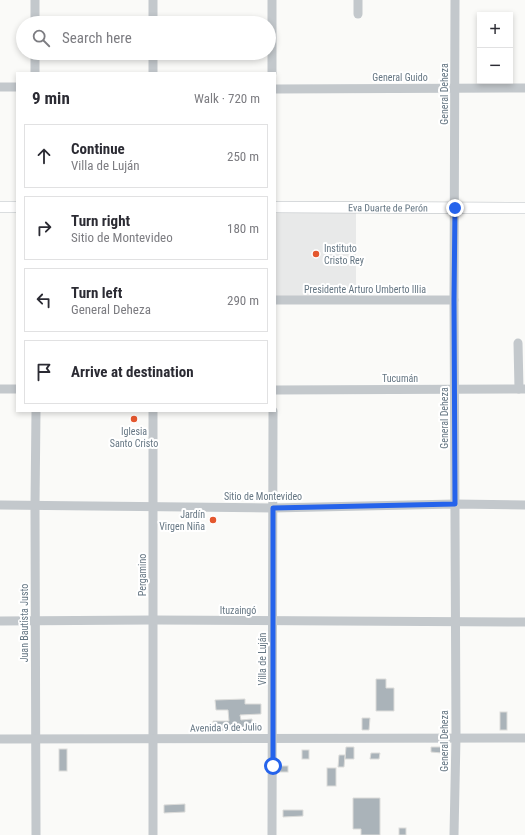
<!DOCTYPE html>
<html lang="en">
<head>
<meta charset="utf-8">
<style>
	:root { --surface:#fff; --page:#f7f7f7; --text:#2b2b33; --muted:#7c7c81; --line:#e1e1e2 }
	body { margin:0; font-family:"Roboto Condensed",sans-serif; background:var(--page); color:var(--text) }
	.controls { position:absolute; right:12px; top:12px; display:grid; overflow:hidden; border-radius:0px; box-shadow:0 2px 6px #0003 }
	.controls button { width:36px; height:36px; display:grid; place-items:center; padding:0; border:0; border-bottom:1px solid var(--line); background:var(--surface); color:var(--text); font:20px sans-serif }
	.stop { position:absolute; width:12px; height:12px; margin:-9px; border:3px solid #2563eb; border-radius:50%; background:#fff }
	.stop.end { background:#2563eb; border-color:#fff; box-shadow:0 1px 4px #0008 }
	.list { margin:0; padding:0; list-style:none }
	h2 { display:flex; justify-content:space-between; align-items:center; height:52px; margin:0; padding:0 16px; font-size:17px }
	h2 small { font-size:13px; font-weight:400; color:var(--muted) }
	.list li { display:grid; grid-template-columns:26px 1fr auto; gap:12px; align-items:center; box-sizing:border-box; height:64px; margin:0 8px 8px; padding:0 8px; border:1px solid var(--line); border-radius:0px }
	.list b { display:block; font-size:15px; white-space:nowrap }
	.list p { margin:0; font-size:13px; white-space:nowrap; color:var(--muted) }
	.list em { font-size:13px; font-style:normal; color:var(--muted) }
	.icon { flex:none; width:22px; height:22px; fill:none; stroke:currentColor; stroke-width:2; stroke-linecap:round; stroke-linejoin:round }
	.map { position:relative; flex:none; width:525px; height:835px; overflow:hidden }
	.search { position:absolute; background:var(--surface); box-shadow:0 2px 6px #0003; left:16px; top:16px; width:260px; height:44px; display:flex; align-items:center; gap:10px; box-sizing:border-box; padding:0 14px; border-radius:22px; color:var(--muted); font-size:15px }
	.panel { position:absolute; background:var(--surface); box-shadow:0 2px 6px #0003; left:16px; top:72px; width:260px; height:340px; border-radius:0px }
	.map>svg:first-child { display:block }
	.built { fill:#e8e9e9 }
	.building { fill:#aab3b9; stroke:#dcdcda }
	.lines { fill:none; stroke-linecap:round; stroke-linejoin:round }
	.major-casing { stroke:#b5babe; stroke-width:12 }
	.minor { stroke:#c3c8cc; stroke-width:9 }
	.major { stroke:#fff; stroke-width:11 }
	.route { stroke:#2563eb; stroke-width:5 }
	.poi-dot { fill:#e4572e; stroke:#fff; stroke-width:1.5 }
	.labels { text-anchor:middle; stroke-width:4; stroke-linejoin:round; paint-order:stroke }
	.street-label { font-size:10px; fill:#657683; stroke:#fff }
	.poi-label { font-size:10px; fill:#657683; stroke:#fff; text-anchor:start }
</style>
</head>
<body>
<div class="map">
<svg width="525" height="835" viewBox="0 0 525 835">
	<rect width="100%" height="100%" fill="#fafaf8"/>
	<polygon class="built" points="356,212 356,297 275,296 275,213"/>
	<g class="building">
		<polygon points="376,679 386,679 386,688 394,688 394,711 376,711"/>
		<polygon points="245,699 245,704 261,704 261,714 240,715 241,720 252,719 252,730 213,731 213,721 229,721 228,710 216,710 215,700"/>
		<rect x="500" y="712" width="7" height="18"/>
		<polygon points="362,718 370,718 369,730 362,730"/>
		<polygon points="346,747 354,747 354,759 345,759"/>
		<polygon points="431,747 440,747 442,749 442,753 431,752"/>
		<rect x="59" y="749" width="8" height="22"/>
		<rect x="302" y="750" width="7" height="9"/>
		<polygon points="371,753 380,753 379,759 370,759"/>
		<polygon points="339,755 345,755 344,767 338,767"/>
		<rect x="279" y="766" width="9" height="6"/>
		<rect x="327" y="768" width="9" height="18"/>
		<polygon points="353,798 380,798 380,835 361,835 361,829 353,829"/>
		<polygon points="185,804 185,812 164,813 164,805"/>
		<polygon points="283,810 303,810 303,816 283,817"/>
		<rect x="399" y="828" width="7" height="7"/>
	</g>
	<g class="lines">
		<defs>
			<g id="major">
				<polyline points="0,207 17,207"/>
				<path id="s1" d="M275,207l250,1"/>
			</g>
		</defs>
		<use href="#major" class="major-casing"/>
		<g class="minor">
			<polyline points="35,0 35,23"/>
			<polyline points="358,14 358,0"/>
			<polyline points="153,23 153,0"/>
			<polyline points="35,53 35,73"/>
			<polyline points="153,73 153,53"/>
			<polyline points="272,73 272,0"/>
			<polyline points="0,87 17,87"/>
			<polyline points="275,89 525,88"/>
			<polyline points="275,300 454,300"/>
			<polyline points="518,343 519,389"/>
			<polyline points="0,389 17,389"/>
			<polyline points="275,390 525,389"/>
			<polyline points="36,411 35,505 36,835"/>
			<polyline points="153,411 153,835"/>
			<polyline points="0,505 273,508 455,504 525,505"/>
			<polyline points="0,621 153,620 525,622"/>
			<polyline points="0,739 525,738"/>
			<polyline points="272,835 273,411"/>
			<polyline points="454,835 456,737 454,300 455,0"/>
		</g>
		<use href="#major" class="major"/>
	</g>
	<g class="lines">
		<polyline class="route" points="273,766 273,508 455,504 454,300 455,208"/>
	</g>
	<g class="poi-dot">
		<circle cx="316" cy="254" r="4"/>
		<circle cx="134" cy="419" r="4"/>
		<circle cx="213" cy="520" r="4"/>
	</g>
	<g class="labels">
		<g class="street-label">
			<text x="400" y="81">General Guido</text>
			<text transform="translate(444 94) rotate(-90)" y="4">General Deheza</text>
			<text dy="4" stroke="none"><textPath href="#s1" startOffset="113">Eva Duarte de Perón</textPath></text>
			<text x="365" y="293">Presidente Arturo Umberto Illia</text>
			<text x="400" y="382">Tucumán</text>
			<text transform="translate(444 418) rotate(-90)" y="4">General Deheza</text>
			<text x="263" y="500">Sitio de Montevideo</text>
			<text transform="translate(142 575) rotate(-90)" y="4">Pergamino</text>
			<text x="238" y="614">Ituzaingó</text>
			<text transform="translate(24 623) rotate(-90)" y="4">Juan Bautista Justo</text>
			<text transform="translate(262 659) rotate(-90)" y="4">Villa de Luján</text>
			<text transform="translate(226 727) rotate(-1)" y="4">Avenida 9 de Julio</text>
			<text transform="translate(444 741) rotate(-90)" y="4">General Deheza</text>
		</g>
		<g class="poi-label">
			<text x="324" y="252">Instituto<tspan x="324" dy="12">Cristo Rey</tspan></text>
			<text x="134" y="435" text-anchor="middle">Iglesia<tspan x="134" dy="12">Santo Cristo</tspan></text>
			<text x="205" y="518" text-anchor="end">Jardín<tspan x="205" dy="12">Virgen Niña</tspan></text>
		</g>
	</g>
</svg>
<div class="controls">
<button>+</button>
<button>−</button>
</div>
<div class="stop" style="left:273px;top:766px"></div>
<div class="stop end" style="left:455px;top:208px"></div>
<div class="search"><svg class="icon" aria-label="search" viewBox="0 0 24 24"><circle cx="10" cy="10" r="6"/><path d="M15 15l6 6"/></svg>Search here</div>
<section class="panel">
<h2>9 min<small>Walk · 720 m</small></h2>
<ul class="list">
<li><svg class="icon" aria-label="ahead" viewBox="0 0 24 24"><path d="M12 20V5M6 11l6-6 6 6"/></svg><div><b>Continue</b><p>Villa de Luján</p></div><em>250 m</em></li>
<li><svg class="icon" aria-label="right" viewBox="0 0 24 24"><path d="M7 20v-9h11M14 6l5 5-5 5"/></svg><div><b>Turn right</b><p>Sitio de Montevideo</p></div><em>180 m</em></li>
<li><svg class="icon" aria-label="left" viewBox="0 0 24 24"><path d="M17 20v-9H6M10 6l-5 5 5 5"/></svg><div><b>Turn left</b><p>General Deheza</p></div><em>290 m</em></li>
<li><svg class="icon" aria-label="arrive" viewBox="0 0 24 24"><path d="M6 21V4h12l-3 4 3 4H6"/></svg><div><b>Arrive at destination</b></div></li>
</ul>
</section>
</div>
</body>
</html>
